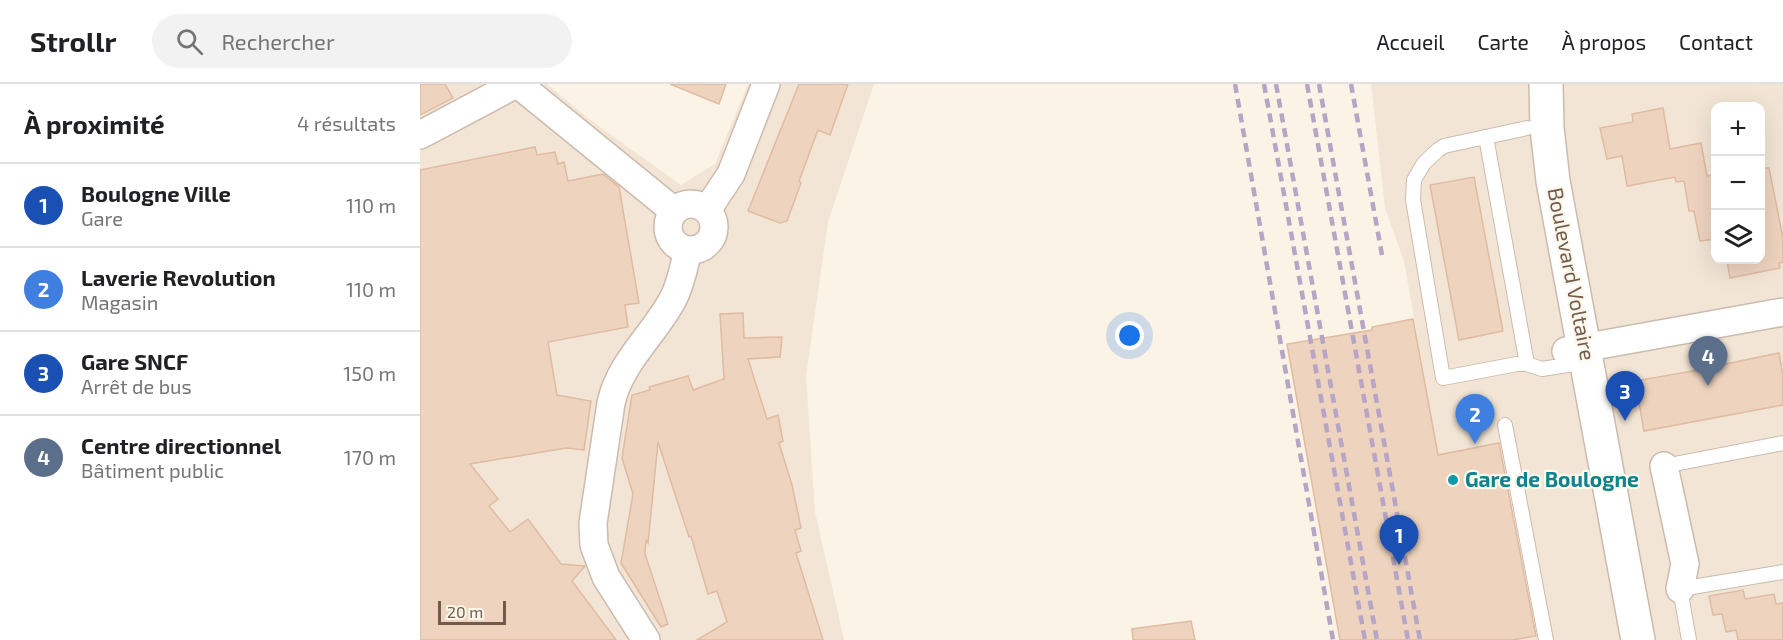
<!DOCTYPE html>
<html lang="fr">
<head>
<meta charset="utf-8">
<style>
	:root { --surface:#fff; --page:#f2f2f2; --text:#202124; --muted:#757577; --line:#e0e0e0; --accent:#dc7753 }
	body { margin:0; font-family:"Exo 2",sans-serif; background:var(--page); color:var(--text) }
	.controls { position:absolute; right:18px; top:18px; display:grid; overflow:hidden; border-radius:12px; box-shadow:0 6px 24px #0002 }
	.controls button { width:54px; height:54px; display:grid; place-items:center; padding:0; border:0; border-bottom:2px solid var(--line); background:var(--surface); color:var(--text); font:30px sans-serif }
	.scale { position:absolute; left:18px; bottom:15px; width:68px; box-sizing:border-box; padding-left:6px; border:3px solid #725b4c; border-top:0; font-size:16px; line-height:21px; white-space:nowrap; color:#725b4c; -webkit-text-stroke:4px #fef7ec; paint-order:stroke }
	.you { position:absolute; left:710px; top:252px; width:21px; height:21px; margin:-15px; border:4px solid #fff; border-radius:50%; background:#1a73e8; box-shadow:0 0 0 9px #1a73e833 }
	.badge { display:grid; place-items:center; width:39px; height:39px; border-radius:50%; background:var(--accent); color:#fff; font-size:20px; font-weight:700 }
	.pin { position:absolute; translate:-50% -50px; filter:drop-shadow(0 2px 3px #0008) }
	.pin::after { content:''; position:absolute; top:32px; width:21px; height:18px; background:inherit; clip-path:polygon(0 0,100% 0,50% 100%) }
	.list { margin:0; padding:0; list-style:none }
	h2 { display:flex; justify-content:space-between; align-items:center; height:78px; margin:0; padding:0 24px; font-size:26px }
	h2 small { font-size:20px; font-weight:400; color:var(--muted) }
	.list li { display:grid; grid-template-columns:39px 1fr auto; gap:18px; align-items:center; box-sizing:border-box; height:84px; padding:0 24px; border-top:2px solid var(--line) }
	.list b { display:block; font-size:22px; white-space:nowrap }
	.list p { margin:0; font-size:20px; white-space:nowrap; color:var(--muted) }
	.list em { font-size:20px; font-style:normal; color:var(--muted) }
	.icon { flex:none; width:33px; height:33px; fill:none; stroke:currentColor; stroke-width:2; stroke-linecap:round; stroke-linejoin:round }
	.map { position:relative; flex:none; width:1363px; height:556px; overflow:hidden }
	header { display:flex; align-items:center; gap:36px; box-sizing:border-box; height:84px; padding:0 30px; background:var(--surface); border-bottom:2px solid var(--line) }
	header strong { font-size:28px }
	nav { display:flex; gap:33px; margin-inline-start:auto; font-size:21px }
	.search { width:420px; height:54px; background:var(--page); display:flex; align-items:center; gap:15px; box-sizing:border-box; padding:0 21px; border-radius:33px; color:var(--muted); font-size:22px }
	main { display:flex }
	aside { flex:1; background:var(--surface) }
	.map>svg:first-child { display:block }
	.residential { fill:#f2e5d5; fill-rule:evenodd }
	.building { fill:#eed4bf; stroke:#e0bba1; stroke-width:1.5 }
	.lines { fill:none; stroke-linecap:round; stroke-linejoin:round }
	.service-casing { stroke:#ccbbad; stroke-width:16 }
	.minor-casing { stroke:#ccbbad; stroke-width:30 }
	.tertiary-casing { stroke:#ccbbad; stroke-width:36 }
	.service { stroke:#fff; stroke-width:14 }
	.minor { stroke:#fff; stroke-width:27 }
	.tertiary { stroke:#fff; stroke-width:33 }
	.rail { stroke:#b6a5c4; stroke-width:4.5; stroke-dasharray:9 6; stroke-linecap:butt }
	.culture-dot { fill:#0f9aa8; stroke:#fef7ec; stroke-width:2 }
	.labels { text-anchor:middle; stroke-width:4.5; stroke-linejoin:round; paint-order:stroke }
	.street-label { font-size:21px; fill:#725b4c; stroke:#fef7ec }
	.culture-label { font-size:21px; font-weight:bold; fill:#0d838f; stroke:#fef7ec; text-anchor:start }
</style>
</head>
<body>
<header>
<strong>Strollr</strong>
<div class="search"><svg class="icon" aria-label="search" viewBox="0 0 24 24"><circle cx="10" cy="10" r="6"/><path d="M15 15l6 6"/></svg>Rechercher</div>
<nav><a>Accueil</a><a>Carte</a><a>À propos</a><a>Contact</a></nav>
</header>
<main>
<aside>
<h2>À proximité<small>4 résultats</small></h2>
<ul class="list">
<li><span class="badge" style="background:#1a4fb4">1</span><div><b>Boulogne Ville</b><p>Gare</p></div><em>110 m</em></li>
<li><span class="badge" style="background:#3f7fe0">2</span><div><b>Laverie Revolution</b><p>Magasin</p></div><em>110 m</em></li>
<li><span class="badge" style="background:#1a4fb4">3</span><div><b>Gare SNCF</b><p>Arrêt de bus</p></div><em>150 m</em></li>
<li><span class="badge" style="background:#5c6f8a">4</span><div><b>Centre directionnel</b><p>Bâtiment public</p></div><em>170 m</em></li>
</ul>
</aside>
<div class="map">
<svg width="1363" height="556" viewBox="0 0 1363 556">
	<rect width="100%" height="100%" fill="#fbf3e6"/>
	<g class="residential">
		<polygon points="0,0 127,0 169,35 261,101 295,80 328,0 454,0 408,138 386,292 395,428 424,556 0,556"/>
		<path d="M951,0h412v556h-270l25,-5 -35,-192 -65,12 -34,-194 -19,-53zM1296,22h44v154h-44z"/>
	</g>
	<g class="building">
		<polygon points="0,0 25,0 33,14 0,31"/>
		<polygon points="250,0 306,0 299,20"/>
		<polygon points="379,0 428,0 410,51 398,46 379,97 381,99 367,137 360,139 328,127"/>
		<polygon points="1243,24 1250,65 1281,59 1287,92 1296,90 1296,155 1280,157 1274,127 1269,127 1264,97 1256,98 1255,93 1207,102 1202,72 1187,75 1180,44 1213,38 1212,30"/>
		<polygon points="115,63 117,71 135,68 138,80 144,78 148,97 183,90 199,103 219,219 205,221 208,243 128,258 137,311 171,317 164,366 146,364 50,380 78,415 69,422 90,448 108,435 141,480 165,482 152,497 196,556 0,556 0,86"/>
		<polygon points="1341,84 1349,84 1363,154 1363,178 1359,179 1360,184 1310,194 1307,176 1341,176"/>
		<polygon points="1054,93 1083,247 1039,256 1010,101"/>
		<polygon points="323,229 324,254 362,253 360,273 328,275 347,335 358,331 363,357 359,359 372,401 381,444 375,446 381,467 376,469 403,556 277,556 307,538 297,507 288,510 271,452 269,453 238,358 228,459 226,456 225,470 248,540 241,543 201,479 213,410 202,374 212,311 230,306 229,303 268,292 273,306 304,295 300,230"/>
		<polygon points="993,235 1018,371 1079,359 1116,552 1092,556 920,556 867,260 952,246 952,243"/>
		<polygon points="1359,269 1363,292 1363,321 1224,347 1215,297 1279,286 1278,280 1295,277 1296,282"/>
		<polygon points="1323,506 1325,515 1354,510 1356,520 1363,519 1363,556 1318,556 1316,546 1306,548 1302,530 1293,531 1289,512"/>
		<polygon points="771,537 775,556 713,556 712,545"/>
	</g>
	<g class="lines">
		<defs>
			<g id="service">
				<polyline points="1107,44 1024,62 1018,66 1004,79 994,96 993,116 1023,294 1097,280 1107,280 1122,285 1166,278"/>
				<polyline points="1066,53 1107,280"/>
				<polyline points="1085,341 1126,556"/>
				<polyline points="1244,382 1363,359"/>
				<polyline points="1269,556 1260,505 1363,488"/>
			</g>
			<g id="minor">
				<polyline points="98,0 254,127"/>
				<polyline points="0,51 96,0"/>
				<circle cx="271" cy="143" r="23"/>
				<polyline points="287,126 311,90 346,0"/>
				<polyline points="1146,267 1363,228"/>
				<polyline points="1244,382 1265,480 1260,505"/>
				<path d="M226,556l-40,-63 -12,-32 -1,-22 18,-120c9,-41 43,-68 62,-104 8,-15 11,-33 15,-49"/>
			</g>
			<polyline id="tertiary" points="1126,0 1127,44 1133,97 1218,556"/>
		</defs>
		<use href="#service" class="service-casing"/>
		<use href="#minor" class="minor-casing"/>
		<use href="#tertiary" class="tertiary-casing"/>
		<use href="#service" class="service"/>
		<use href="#minor" class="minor"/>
		<use href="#tertiary" class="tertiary"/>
		<g class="rail">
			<polyline points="815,0 913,556"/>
			<polyline points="844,0 945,556"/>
			<polyline points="856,0 957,556"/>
			<polyline points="887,0 988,556"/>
			<polyline points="899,0 1000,556"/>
			<polyline points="931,0 962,171"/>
		</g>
	</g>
	<circle class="culture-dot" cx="1033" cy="396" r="6"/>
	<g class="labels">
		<g class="street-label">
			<text transform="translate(1151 190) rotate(79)" y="7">Boulevard Voltaire</text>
		</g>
		<g class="culture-label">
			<text x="1045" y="403">Gare de Boulogne</text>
		</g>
	</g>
</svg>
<div class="controls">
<button>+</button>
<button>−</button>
<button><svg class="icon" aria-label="layers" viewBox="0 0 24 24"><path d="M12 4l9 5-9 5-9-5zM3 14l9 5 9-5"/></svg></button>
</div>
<div class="scale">20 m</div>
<div class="you"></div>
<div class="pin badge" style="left:979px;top:481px;background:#1a4fb4">1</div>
<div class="pin badge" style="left:1055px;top:360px;background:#3f7fe0">2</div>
<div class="pin badge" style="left:1205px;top:337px;background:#1a4fb4">3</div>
<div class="pin badge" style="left:1288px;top:302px;background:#5c6f8a">4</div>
</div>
</main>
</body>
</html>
